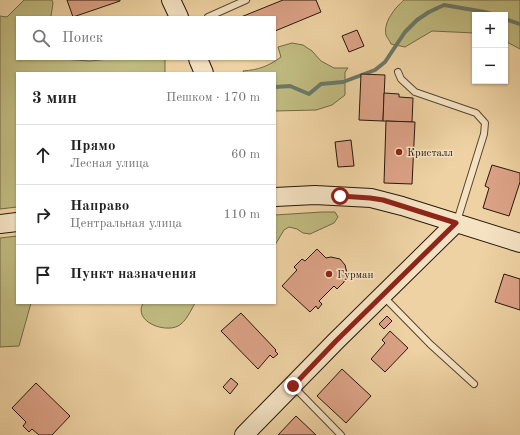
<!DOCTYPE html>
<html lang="ru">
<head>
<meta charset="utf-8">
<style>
	:root { --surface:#fff; --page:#f2f2f2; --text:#222; --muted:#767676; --line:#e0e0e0 }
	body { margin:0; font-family:"Old Standard TT",serif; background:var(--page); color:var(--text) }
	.controls { position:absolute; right:12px; top:12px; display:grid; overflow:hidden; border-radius:0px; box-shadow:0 1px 3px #0004 }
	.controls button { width:36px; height:36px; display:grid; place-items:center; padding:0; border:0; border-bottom:1px solid var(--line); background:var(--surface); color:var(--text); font:20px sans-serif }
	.stop { position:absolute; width:12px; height:12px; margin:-9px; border:3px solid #8f2418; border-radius:50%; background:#fff }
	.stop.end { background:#8f2418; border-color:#fff; box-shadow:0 1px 4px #0008 }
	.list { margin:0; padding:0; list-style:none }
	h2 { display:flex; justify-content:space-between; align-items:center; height:52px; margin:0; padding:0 16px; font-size:17px }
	h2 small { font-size:13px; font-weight:400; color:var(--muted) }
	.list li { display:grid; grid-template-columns:26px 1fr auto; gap:12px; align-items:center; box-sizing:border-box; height:60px; padding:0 16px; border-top:1px solid var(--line) }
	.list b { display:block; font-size:15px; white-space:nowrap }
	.list p { margin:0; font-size:13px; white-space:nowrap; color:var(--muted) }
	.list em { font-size:13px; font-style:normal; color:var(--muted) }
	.icon { flex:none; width:22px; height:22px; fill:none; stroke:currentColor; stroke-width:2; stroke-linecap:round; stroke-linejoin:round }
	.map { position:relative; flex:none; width:520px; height:435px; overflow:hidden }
	.search { position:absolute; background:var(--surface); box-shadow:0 1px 3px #0004; left:16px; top:16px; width:260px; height:44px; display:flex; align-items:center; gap:10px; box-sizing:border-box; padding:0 14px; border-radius:0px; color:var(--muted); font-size:15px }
	.panel { position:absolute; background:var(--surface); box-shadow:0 1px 3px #0004; left:16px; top:72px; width:260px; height:232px; border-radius:0px }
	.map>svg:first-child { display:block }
	.green { fill:#bfba80; stroke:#726845 }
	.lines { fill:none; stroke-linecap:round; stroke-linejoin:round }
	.stream { stroke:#6b7868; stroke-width:4 }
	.building { fill:#dca287; stroke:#25170a }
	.lane-casing { stroke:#574630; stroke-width:8 }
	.secondary-casing { stroke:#25170a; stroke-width:20 }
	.lane { stroke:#f4e2c3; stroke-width:6 }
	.secondary { stroke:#f4e2c3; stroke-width:18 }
	.route { stroke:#8f2418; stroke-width:5 }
	.poi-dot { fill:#8f2418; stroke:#f4e2c3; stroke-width:1.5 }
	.labels { text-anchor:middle; stroke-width:3; stroke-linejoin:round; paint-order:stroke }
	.poi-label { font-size:11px; fill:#25170a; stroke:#f4e2c3; text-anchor:start }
</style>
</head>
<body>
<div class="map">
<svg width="520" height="435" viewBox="0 0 520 435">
	<rect width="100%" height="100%" fill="#eed2a3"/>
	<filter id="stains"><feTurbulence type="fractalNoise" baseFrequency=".005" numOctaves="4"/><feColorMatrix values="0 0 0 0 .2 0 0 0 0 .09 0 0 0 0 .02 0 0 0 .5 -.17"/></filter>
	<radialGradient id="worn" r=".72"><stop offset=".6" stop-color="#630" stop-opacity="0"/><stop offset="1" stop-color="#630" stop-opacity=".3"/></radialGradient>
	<g class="green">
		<polygon points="24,0 52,0 53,3 51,16 49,17 17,17 17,59 61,59 90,61 109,59 165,59 165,73 17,73 17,207 0,209 0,16 7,17"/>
		<path d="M404,0h116v49l-15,-8v-26h-30v18l-43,-2 -27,16 -14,-3c-1,-3 -4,-6 -5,-9 -3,-13 9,-27 18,-35z"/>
		<path d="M292,43l11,2 9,6 9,10 13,7h14l-3,4v23l-13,10 -16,5 -41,1v-38h-31l-1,-2c15,-1 26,-5 38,-14l-3,-10z"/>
		<polygon points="322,212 335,212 338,217 334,223 310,234 303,233 297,229 289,227 284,230 275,245 275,215"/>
		<polygon points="17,236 17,303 31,303 19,346 0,347 0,238"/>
		<path d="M143,303h52c-4,7 -9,19 -17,23 -13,7 -45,-4 -35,-23z"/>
	</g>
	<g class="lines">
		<g class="stream">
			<polyline points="505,19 520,24"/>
			<polyline points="275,87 290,86 309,94 321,84 343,82 375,70 385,62 405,32 417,20 429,12 444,5 485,12 494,15"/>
		</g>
	</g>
	<g class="building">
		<polygon points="67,0 120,0 120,1 73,17"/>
		<polygon points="283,0 316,0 321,12 275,31 275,17 241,17"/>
		<polygon points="357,30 364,46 349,52 342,36"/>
		<polygon points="361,74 385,75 383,121 359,120"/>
		<polygon points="384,93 399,94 399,97 413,98 412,122 383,121"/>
		<polygon points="386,121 415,122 412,184 384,183"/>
		<polygon points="351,140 354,166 338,167 335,142"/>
		<polygon points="492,165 520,173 520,182 509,216 483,208 489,188 485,186"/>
		<polygon points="317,249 326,258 331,257 340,259 345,265 347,273 344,282 337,289 334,286 319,301 322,304 318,309 316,306 310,312 282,286 297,270 294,267 302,259 305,261"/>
		<polygon points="504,274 520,279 520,310 495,302"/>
		<polygon points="241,313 276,350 275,351 278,354 273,358 270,355 258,369 221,331"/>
		<polygon points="387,316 392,321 384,329 379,324"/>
		<polygon points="390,331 408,348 385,372 371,359 385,343 382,340"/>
		<polygon points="342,369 371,396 346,423 317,396"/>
		<polygon points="231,378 238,384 230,394 223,387"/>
		<polygon points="36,383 70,416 52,435 39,435 32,429 29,432 23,426 26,422 12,408"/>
		<polygon points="296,416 316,435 278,435"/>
	</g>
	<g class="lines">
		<defs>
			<g id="lane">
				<polyline points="208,17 246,0"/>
				<polyline points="398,72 401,79 415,92 476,113 485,123 484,134 457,221"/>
				<polyline points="383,296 430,344 474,384"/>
				<polyline points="294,387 341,435"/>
			</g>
			<g id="secondary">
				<polyline points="171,0 179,17"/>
				<polyline points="198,59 204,73"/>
				<polyline points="275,197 315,195 371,198 402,206 520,243"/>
				<polyline points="0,224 17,222"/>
				<polyline points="244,435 336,341 456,223"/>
			</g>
		</defs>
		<use href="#lane" class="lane-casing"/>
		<use href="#secondary" class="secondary-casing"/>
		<use href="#lane" class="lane"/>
		<use href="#secondary" class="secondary"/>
	</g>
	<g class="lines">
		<polyline class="route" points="293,386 336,341 456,223 383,200 370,198 340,196"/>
	</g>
	<g class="poi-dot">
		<circle cx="399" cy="152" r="4"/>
		<circle cx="329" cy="274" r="4"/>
	</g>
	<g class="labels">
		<g class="poi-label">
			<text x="407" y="156">Кристалл</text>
			<text x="337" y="278">Гурман</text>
		</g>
	</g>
	<rect width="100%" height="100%" filter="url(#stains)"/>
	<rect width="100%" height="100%" fill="url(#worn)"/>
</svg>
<div class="controls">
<button>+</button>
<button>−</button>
</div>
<div class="stop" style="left:340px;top:196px"></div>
<div class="stop end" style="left:293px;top:386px"></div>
<div class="search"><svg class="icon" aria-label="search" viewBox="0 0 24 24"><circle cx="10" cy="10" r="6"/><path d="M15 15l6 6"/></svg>Поиск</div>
<section class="panel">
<h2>3 мин<small>Пешком · 170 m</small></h2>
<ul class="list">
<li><svg class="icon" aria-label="ahead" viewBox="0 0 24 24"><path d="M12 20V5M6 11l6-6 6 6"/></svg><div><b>Прямо</b><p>Лесная улица</p></div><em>60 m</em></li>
<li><svg class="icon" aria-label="right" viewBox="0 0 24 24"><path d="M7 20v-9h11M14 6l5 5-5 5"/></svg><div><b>Направо</b><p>Центральная улица</p></div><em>110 m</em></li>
<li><svg class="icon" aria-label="arrive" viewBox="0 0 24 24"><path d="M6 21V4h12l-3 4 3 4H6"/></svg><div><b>Пункт назначения</b></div></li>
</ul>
</section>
</div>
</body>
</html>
